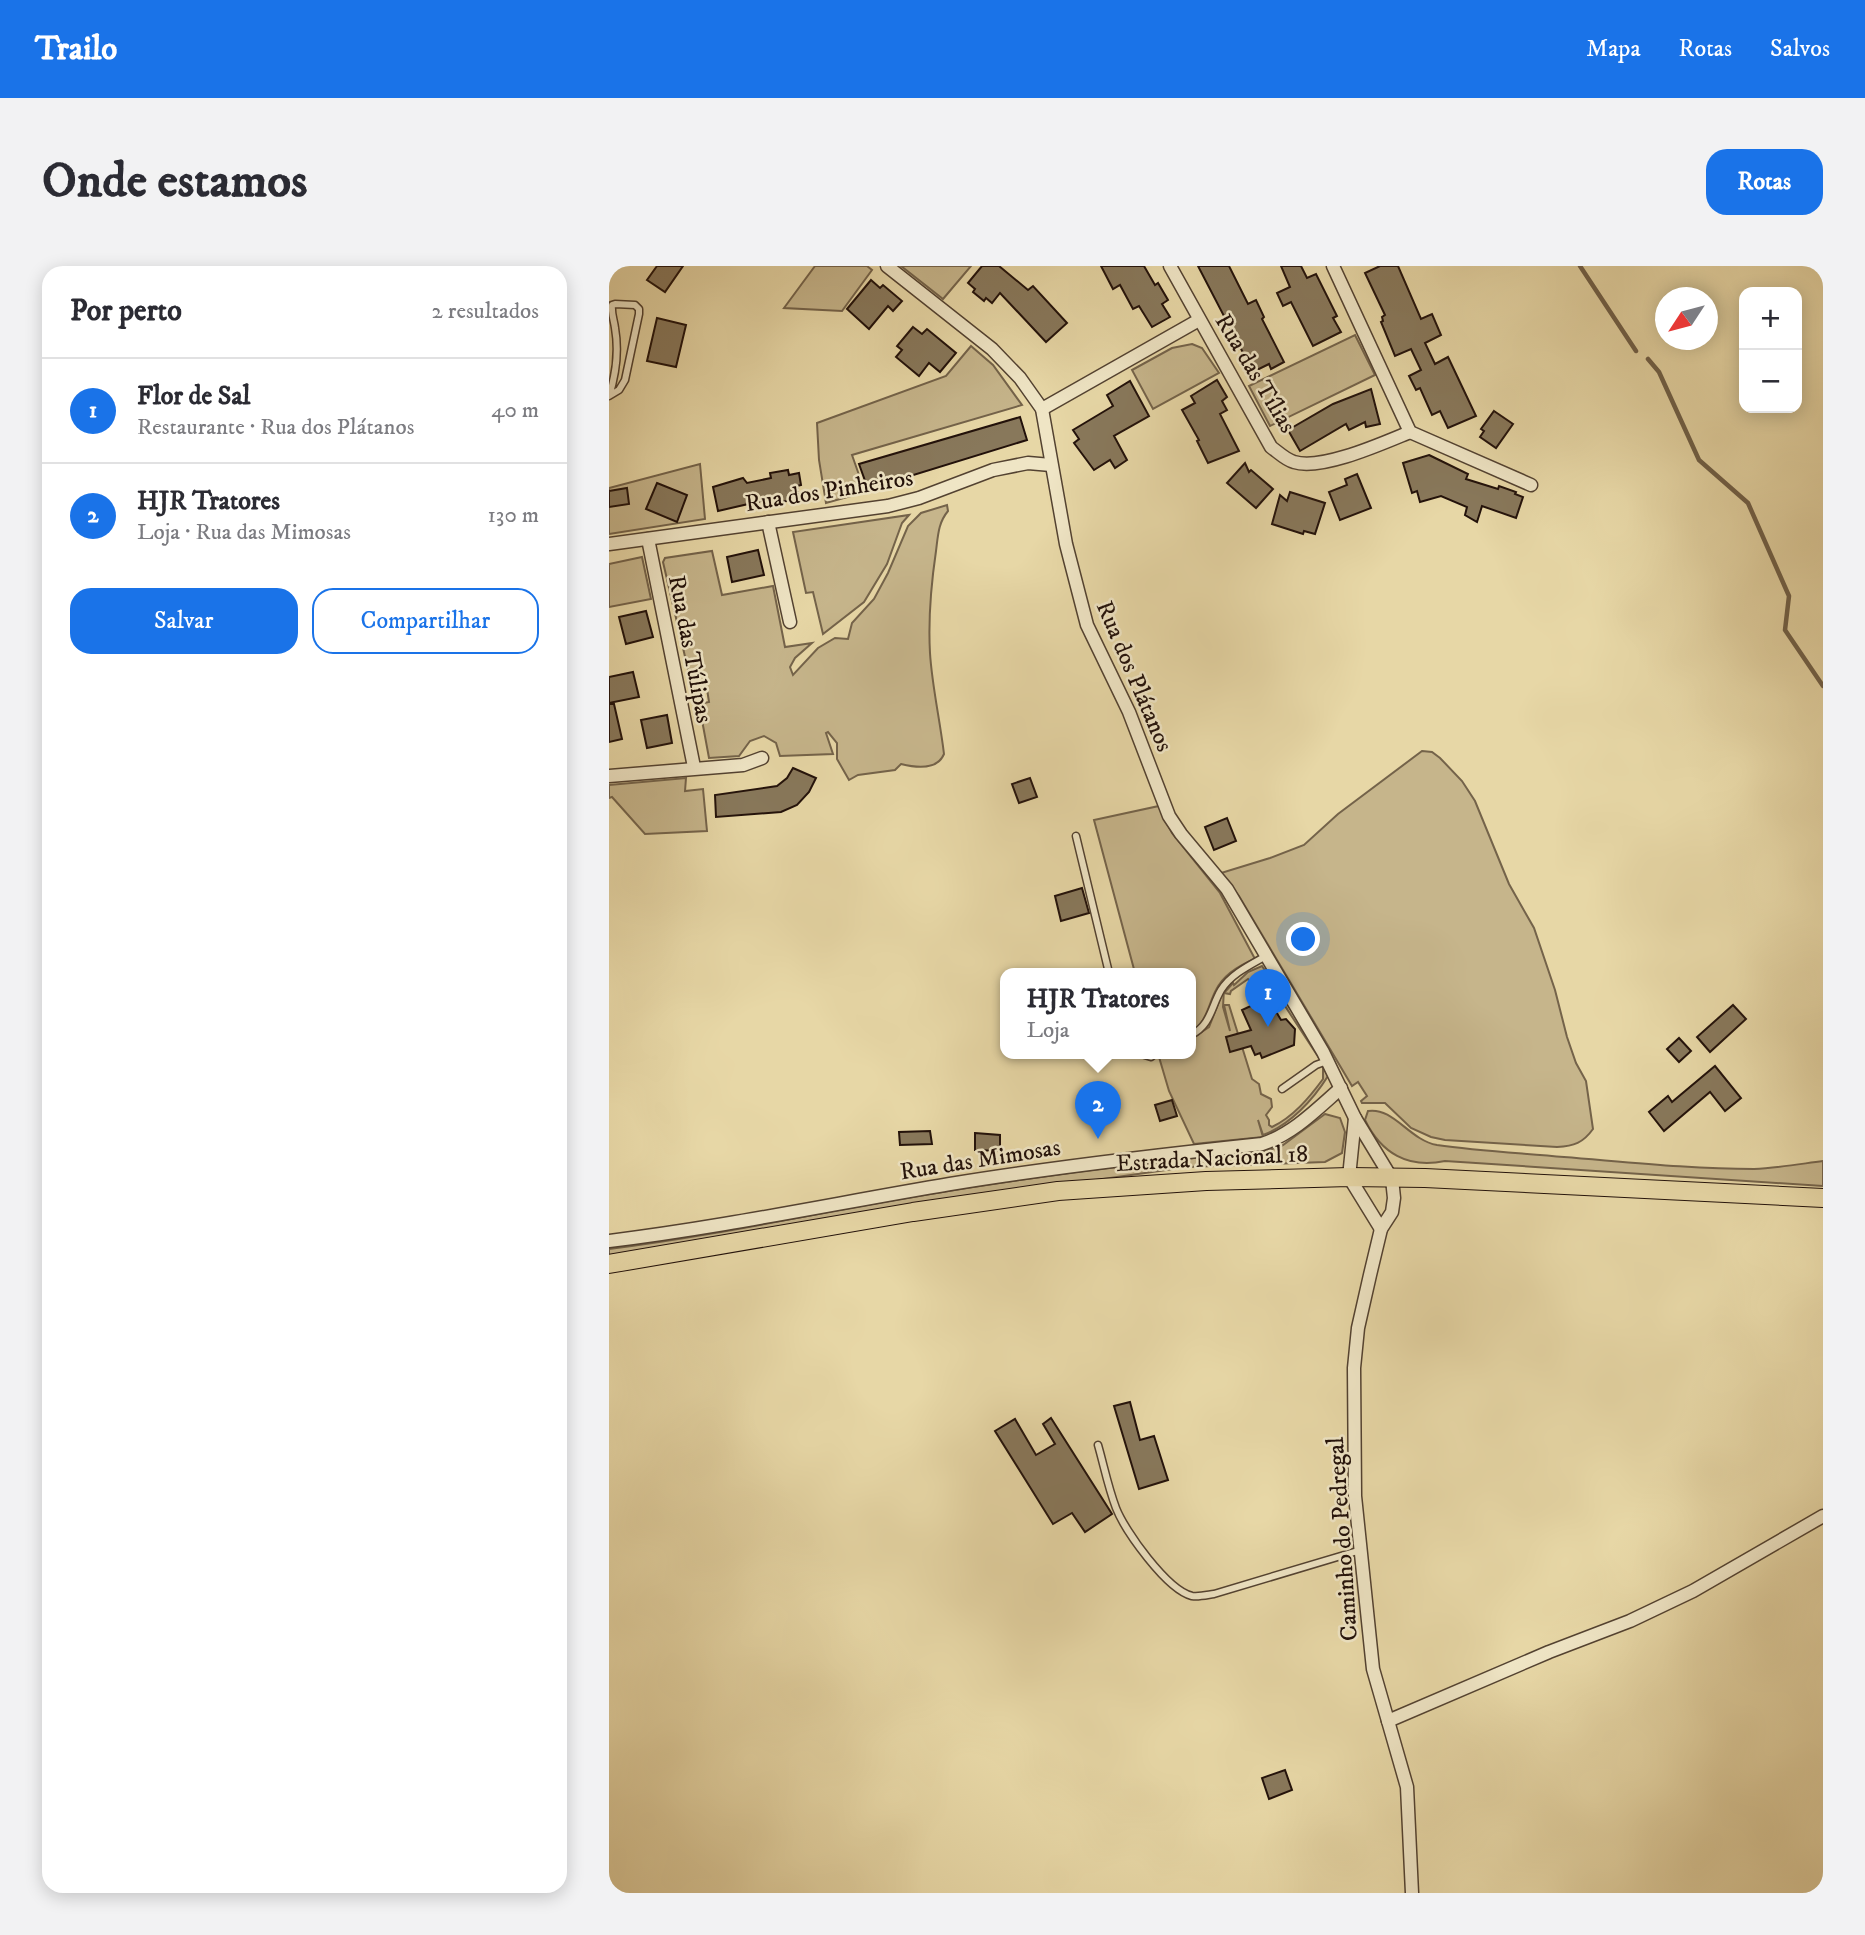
<!DOCTYPE html>
<html lang="pt">
<head>
<meta charset="utf-8">
<style>
	:root { --surface:#fff; --page:#f2f2f3; --text:#2b2b33; --muted:#7c7c81; --line:#e1e1e2; --accent:#1a73e8 }
	body { margin:0; font-family:"IM FELL DW Pica",serif; background:var(--page); color:var(--text) }
	.controls { position:absolute; right:21px; top:21px; display:grid; overflow:hidden; border-radius:14px; box-shadow:0 4px 18px #0003 }
	.controls button { width:63px; height:63px; display:grid; place-items:center; padding:0; border:0; border-bottom:2px solid var(--line); background:var(--surface); color:var(--text); font:35px sans-serif }
	.compass { position:absolute; left:1046px; top:21px; width:63px; height:63px; border-radius:50%; background:var(--surface); box-shadow:0 4px 18px #0003; rotate:234deg }
	.you { position:absolute; left:695px; top:674px; width:24px; height:24px; margin:-18px; border:5px solid #fff; border-radius:50%; background:#1a73e8; box-shadow:0 0 0 10px #1a73e833 }
	.badge { display:grid; place-items:center; width:46px; height:46px; border-radius:50%; background:var(--accent); color:#fff; font-size:23px; font-weight:700 }
	.pin { position:absolute; translate:-50% -58px; filter:drop-shadow(0 2px 4px #0008) }
	.pin::after { content:''; position:absolute; top:37px; width:24px; height:21px; background:inherit; clip-path:polygon(0 0,100% 0,50% 100%) }
	.popup { position:absolute; left:391px; top:702px; width:196px; height:91px; box-sizing:border-box; display:grid; place-content:center; border-radius:14px; background:var(--surface); filter:drop-shadow(0 2px 5px #0005); font-size:23px; white-space:nowrap; color:var(--muted) }
	.popup b { font-size:26px; color:var(--text) }
	.popup::after { content:''; position:absolute; left:50%; top:100%; margin-left:-14px; border:14px solid transparent; border-top-color:var(--surface) }
	.list { margin:0; padding:0; list-style:none }
	h2 { display:flex; justify-content:space-between; align-items:center; height:91px; margin:0; padding:0 28px; font-size:30px }
	h2 small { font-size:23px; font-weight:400; color:var(--muted) }
	.list li { display:grid; grid-template-columns:46px 1fr auto; gap:21px; align-items:center; box-sizing:border-box; height:105px; padding:0 28px; border-top:2px solid var(--line) }
	.list b { display:block; font-size:26px; white-space:nowrap }
	.list p { margin:0; font-size:23px; white-space:nowrap; color:var(--muted) }
	.list em { font-size:23px; font-style:normal; color:var(--muted) }
	.actions { display:flex; gap:14px; padding:21px 28px }
	.actions a { flex:1; padding:16px 0; border:2px solid var(--accent); border-radius:21px; text-align:center; font-size:24px; color:var(--accent) }
	.actions .main { background:var(--accent); color:#fff }
	.map { position:relative; flex:none; width:1214px; height:1627px; overflow:hidden; border-radius:21px }
	header { display:flex; align-items:center; gap:42px; box-sizing:border-box; height:98px; padding:0 35px; background:var(--accent); color:#fff }
	header strong { font-size:33px }
	nav { display:flex; gap:38px; margin-inline-start:auto; font-size:24px }
	.intro { display:flex; align-items:center; justify-content:space-between; box-sizing:border-box; height:168px; padding:0 42px }
	h1 { margin:0; font-size:49px }
	.button { padding:18px 32px; border-radius:21px; background:var(--accent); color:#fff; font-size:24px; font-weight:700 }
	main { display:flex; gap:42px; padding:0 42px }
	aside { flex:1; background:var(--surface); border-radius:21px; box-shadow:0 4px 18px #0003 }
	.map>svg:first-child { display:block }
	.green { fill:#c6b58b; stroke:#74634a; stroke-width:2 }
	.lines { fill:none; stroke-linecap:round; stroke-linejoin:round }
	.stream { stroke:#706048; stroke-width:4.5 }
	.building { fill:#88785b; stroke:#22110a; stroke-width:2 }
	.service-casing { stroke:#534231; stroke-width:9 }
	.minor-casing { stroke:#534231; stroke-width:15 }
	.primary-casing { stroke:#22110a; stroke-width:20 }
	.service { stroke:#efe5c5; stroke-width:6 }
	.minor { stroke:#efe5c5; stroke-width:12 }
	.primary { stroke:#e7d7a6; stroke-width:18 }
	.labels { text-anchor:middle; stroke-width:5; stroke-linejoin:round; paint-order:stroke }
	.street-label { font-size:24px; fill:#22110a; stroke:#efe5c5 }
</style>
</head>
<body>
<header>
<strong>Trailo</strong>
<nav><a>Mapa</a><a>Rotas</a><a>Salvos</a></nav>
</header>
<div class="intro"><h1>Onde estamos</h1><a class="button">Rotas</a></div>
<main>
<aside>
<h2>Por perto<small>2 resultados</small></h2>
<ul class="list">
<li><span class="badge">1</span><div><b>Flor de Sal</b><p>Restaurante · Rua dos Plátanos</p></div><em>40 m</em></li>
<li><span class="badge">2</span><div><b>HJR Tratores</b><p>Loja · Rua das Mimosas</p></div><em>130 m</em></li>
</ul>
<div class="actions"><a class="main">Salvar</a><a>Compartilhar</a></div>
</aside>
<div class="map">
<svg width="1214" height="1627" viewBox="0 0 1214 1627">
	<rect width="100%" height="100%" fill="#e7d7a6"/>
	<filter id="stains"><feTurbulence type="fractalNoise" baseFrequency=".00286" numOctaves="4"/><feColorMatrix values="0 0 0 0 .2 0 0 0 0 .09 0 0 0 0 .02 0 0 0 .5 -.17"/></filter>
	<radialGradient id="worn" r=".72"><stop offset=".6" stop-color="#630" stop-opacity="0"/><stop offset="1" stop-color="#630" stop-opacity=".3"/></radialGradient>
	<g class="green">
		<polygon points="206,0 258,0 263,4 233,45 175,42"/>
		<polygon points="292,0 362,0 334,33"/>
		<polygon points="746,69 766,109 661,160 640,120"/>
		<polygon points="583,78 593,82 610,107 544,143 523,104 563,82"/>
		<polygon points="362,80 384,99 413,139 243,189 256,226 217,237 210,194 208,157 337,110"/>
		<polygon points="91,198 96,253 0,268 0,222"/>
		<path d="M338,239l1,6c-10,12 -10,25 -12,40 -5,34 -8,67 -6,102 2,33 10,67 14,101 -7,17 -31,13 -43,10l-6,6 -37,5 -9,5 -12,-21v-16l-9,-11 -2,1 7,21 -53,2 -4,-13 -12,-7 -14,5 -11,15 -30,2 -10,-54 10,-2 -2,-13 -14,2 -30,-129 2,-4 47,-7 10,44 51,-9 12,61 27,-4 -17,15 -5,9 3,8 25,-27 17,-10 13,1 4,-16 22,-24 14,-26 20,-47 13,-13z"/>
		<polygon points="300,249 293,257 278,298 255,336 214,368 204,326 197,327 184,266"/>
		<polygon points="33,291 42,333 0,341 0,298"/>
		<path d="M813,485l10,1 8,6 22,23 13,20 34,83 25,44 21,62 12,47 9,26 10,18 7,48c-10,14 -19,17 -36,18l-112,-7 -14,-3 -20,-9 -26,-25h-23l-1,-2 6,-5 -9,-14 -6,4 -113,-190 -18,-23 49,-15 34,-13 34,-31z"/>
		<polygon points="77,512 76,525 94,523 98,565 36,568 3,531 0,532 0,519"/>
		<path d="M550,540l13,27 48,60 35,66c-15,6 -31,15 -39,31 -8,15 -9,32 -25,42v-59h-56l-41,-153z"/>
		<polygon points="653,700 680,740 710,792 657,711 644,719 639,713 622,725 621,728 615,727 624,717 625,719 639,706"/>
		<path d="M615,723l-1,18 7,24 -6,-26h5l23,74 7,5 2,10 10,5 1,8 -6,8 3,5v5l3,2c21,-10 37,-29 51,-48v-12l5,9c-15,24 -38,49 -65,59l-5,-15 5,17 -69,7 -25,-53 -10,-34 4,-4h28v-14l18,-12z"/>
		<path d="M759,845c26,-4 41,29 69,34 41,6 84,8 127,12 63,5 127,12 190,12 23,-1 46,-5 69,-8v25l-378,-25c-37,8 -64,-8 -80,-41z"/>
		<path d="M716,848l15,4 5,14 -3,21 -17,9 -138,5 -133,19 -445,73v-10c81,-10 161,-26 241,-41 137,-25 277,-45 416,-57l17,-6z"/>
	</g>
	<g class="lines">
		<g class="stream">
			<polyline points="971,0 1027,85"/>
			<polyline points="1039,93 1050,106 1090,194 1139,237 1180,330 1176,364 1214,420"/>
		</g>
	</g>
	<g class="building">
		<polygon points="48,0 74,0 56,26 38,14"/>
		<polygon points="373,0 390,0 419,24 424,20 458,57 437,76 391,27 383,37 377,32 375,35 364,26 366,23 359,17"/>
		<polygon points="492,0 535,0 546,19 549,17 559,34 553,38 561,51 543,61 530,40 524,43 511,19 504,23"/>
		<polygon points="589,0 620,0 639,38 647,34 655,51 653,53 675,96 662,103 660,98 644,106"/>
		<polygon points="672,0 692,0 698,12 707,8 728,50 724,52 732,66 704,80 682,36 674,40 668,27 681,21"/>
		<polygon points="771,0 789,0 812,53 823,48 832,69 816,77 826,98 839,91 867,150 839,162 831,145 823,149 811,122 807,124 800,110 812,104 802,83 786,90 772,56 774,55 773,51 776,49 756,7"/>
		<polygon points="262,14 271,22 274,19 293,35 284,45 279,40 260,63 238,43"/>
		<polygon points="48,52 77,59 67,101 38,95"/>
		<polygon points="304,61 313,68 318,63 347,87 331,106 320,97 310,110 287,91 293,84 288,80"/>
		<polygon points="608,114 618,131 613,135 618,144 611,148 630,185 599,197 588,175 590,174 573,144 586,137 582,130"/>
		<polygon points="521,115 540,150 505,170 518,194 506,202 501,194 485,204 465,177 470,173 464,164 504,140 498,129"/>
		<polygon points="762,123 771,158 757,161 756,156 740,164 737,158 691,185 679,164 724,138"/>
		<polygon points="885,145 904,158 887,182 871,171 875,165 872,163"/>
		<polygon points="411,151 418,174 259,223 250,198"/>
		<polygon points="820,189 859,208 857,213 889,223 890,220 907,226 906,228 914,231 907,252 873,240 868,256 856,249 858,241 832,230 811,236 808,225 803,227 794,197"/>
		<polygon points="636,197 640,206 642,204 664,223 647,242 618,217"/>
		<polygon points="179,204 180,209 190,207 192,219 188,220 190,233 172,236 172,233 161,233 109,245 104,221 134,212 138,217 162,212 161,207"/>
		<polygon points="748,208 762,242 731,254 720,226 738,219 736,213"/>
		<polygon points="48,217 78,229 68,256 37,243"/>
		<polygon points="18,222 20,238 0,241 0,225"/>
		<polygon points="681,226 716,237 706,268 695,265 694,268 663,258 671,229 678,235"/>
		<polygon points="149,284 155,309 123,316 118,291"/>
		<polygon points="37,345 44,371 17,378 10,351"/>
		<polygon points="24,406 30,431 0,437 0,411"/>
		<polygon points="0,438 5,438 13,473 0,476"/>
		<polygon points="58,449 63,477 38,482 32,454"/>
		<polygon points="184,502 207,512 200,526 188,539 172,546 107,551 106,529 168,520 178,512"/>
		<polygon points="421,512 428,531 410,537 403,518"/>
		<polygon points="618,552 627,575 605,584 596,561"/>
		<polygon points="473,622 480,647 452,655 446,630"/>
		<polygon points="659,732 672,754 677,753 686,763 685,779 653,792 651,787 646,789 642,780 621,786 617,771 642,764 633,744"/>
		<polygon points="1124,739 1137,753 1101,786 1088,771"/>
		<polygon points="1070,772 1082,785 1070,796 1058,783"/>
		<polygon points="1106,800 1132,832 1116,845 1101,826 1055,865 1040,846 1059,830 1063,836"/>
		<polygon points="563,834 568,850 551,855 546,839"/>
		<polygon points="321,865 323,878 291,879 290,866"/>
		<polygon points="366,867 391,869 391,885 366,884"/>
		<polygon points="521,1136 531,1174 545,1170 559,1214 530,1223 505,1140"/>
		<polygon points="442,1152 503,1248 476,1266 463,1247 444,1258 386,1165 406,1153 427,1189 446,1178 434,1158"/>
		<polygon points="676,1504 683,1524 660,1533 653,1512"/>
	</g>
	<g class="lines">
		<defs>
			<g id="service">
				<path d="M6,38l20,1 4,4v5l-14,66 -6,10 -10,6c7,-22 10,-45 6,-68 -1,-8 -4,-15 -3,-23z"/>
				<polyline points="467,570 500,707"/>
				<path d="M582,769c20,-10 20,-28 30,-45 10,-16 29,-25 45,-34"/>
				<polyline points="529,787 542,791 547,787"/>
				<polyline points="673,823 707,799 718,795"/>
				<path d="M489,1179c6,21 10,42 18,63 9,23 51,82 76,88 7,1 15,-1 22,-2l147,-44"/>
			</g>
			<g id="minor">
				<polyline points="278,0 383,83 411,112 433,143 457,278 478,359 520,446 560,550 572,568 618,623 714,786 746,852 783,913 785,932 783,946 772,963 761,1009 749,1062 745,1102 746,1230 764,1403 779,1455 940,1386 1021,1355 1084,1325 1214,1250"/>
				<path d="M561,0l101,181c7,5 15,13 23,15 27,9 89,-19 116,-30"/>
				<polyline points="724,0 801,166 922,219"/>
				<polyline points="433,143 590,54"/>
				<polyline points="159,256 181,356"/>
				<polyline points="39,273 85,501"/>
				<polyline points="0,278 279,240 310,232 384,204 419,197 442,199"/>
				<polyline points="0,510 134,499 153,492"/>
				<polyline points="746,852 740,911 772,963"/>
				<path d="M0,975c114,-14 228,-38 341,-57 104,-17 208,-29 312,-40 31,-10 55,-35 79,-56"/>
				<polyline points="779,1455 798,1521 803,1627"/>
			</g>
			<polyline id="primary" points="0,998 304,946 449,925 597,915 740,911 816,912 1214,932"/>
		</defs>
		<use href="#service" class="service-casing"/>
		<use href="#minor" class="minor-casing"/>
		<use href="#primary" class="primary-casing"/>
		<use href="#service" class="service"/>
		<use href="#minor" class="minor"/>
		<use href="#primary" class="primary"/>
	</g>
	<g class="labels">
		<g class="street-label">
			<text transform="translate(647 107) rotate(59)" y="8">Rua das Tílias</text>
			<text transform="translate(220 224) rotate(-9)" y="8">Rua dos Pinheiros</text>
			<text transform="translate(82 383) rotate(79)" y="8">Rua das Túlipas</text>
			<text transform="translate(526 410) rotate(67)" y="8">Rua dos Plátanos</text>
			<text transform="translate(603 892) rotate(-3)" y="8">Estrada Nacional 18</text>
			<text transform="translate(371 893) rotate(-9)" y="8">Rua das Mimosas</text>
			<text transform="translate(733 1273) rotate(-94)" y="8">Caminho do Pedregal</text>
		</g>
	</g>
	<rect width="100%" height="100%" filter="url(#stains)"/>
	<rect width="100%" height="100%" fill="url(#worn)"/>
</svg>
<div class="controls">
<button>+</button>
<button>−</button>
</div>
<svg class="compass" viewBox="-18 -18 36 36"><path d="M0-13l5 13h-10z" fill="#e53935"/><path d="M0 13l5-13h-10z" fill="#7c7c81"/></svg>
<div class="you"></div>
<div class="pin badge" style="left:659px;top:761px">1</div>
<div class="pin badge" style="left:489px;top:873px">2</div>
<div class="popup"><b>HJR Tratores</b>Loja</div>
</div>
</main>
</body>
</html>
